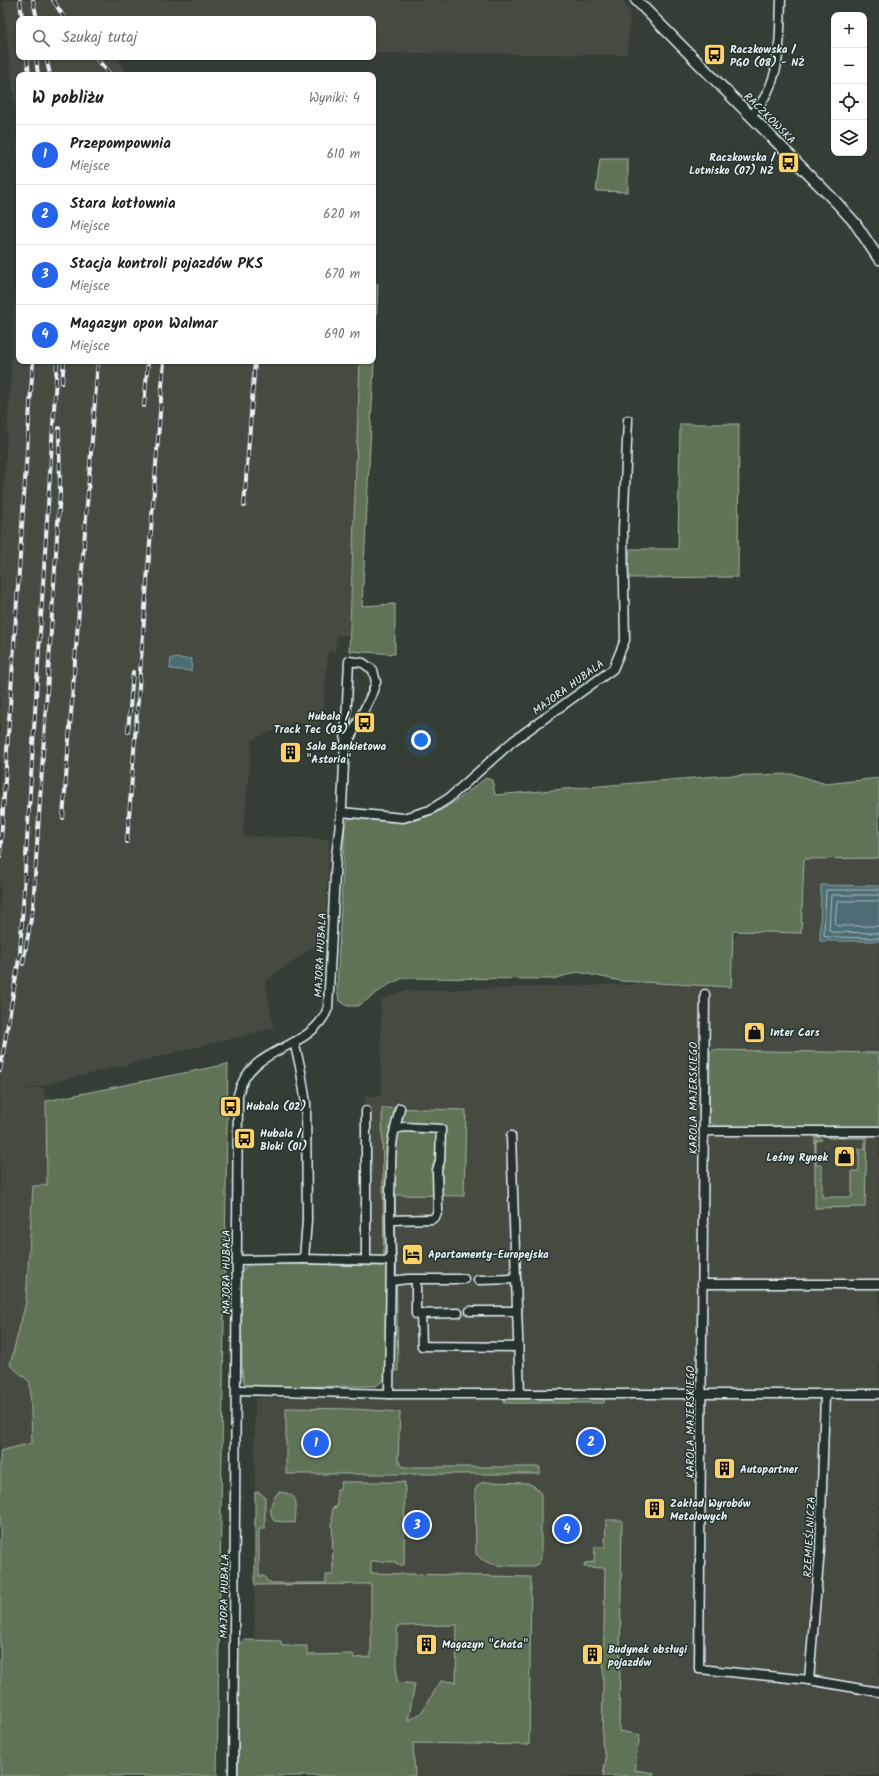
<!DOCTYPE html>
<html lang="pl">
<head>
<meta charset="utf-8">
<style>
	:root { --surface:#fff; --page:#f6f6f6; --text:#202124; --muted:#757577; --line:#e0e0e0; --accent:#2563eb }
	body { margin:0; font-family:Kalam,sans-serif; background:var(--page); color:var(--text) }
	.controls { position:absolute; right:12px; top:12px; display:grid; overflow:hidden; border-radius:8px; box-shadow:0 1px 3px #0004 }
	.controls button { width:36px; height:36px; display:grid; place-items:center; padding:0; border:0; border-bottom:1px solid var(--line); background:var(--surface); color:var(--text); font:20px sans-serif }
	.you { position:absolute; left:421px; top:740px; width:14px; height:14px; margin:-10px; border:3px solid #fff; border-radius:50%; background:#1a73e8; box-shadow:0 0 0 6px #1a73e833 }
	.badge { display:grid; place-items:center; width:26px; height:26px; border-radius:50%; background:var(--accent); color:#fff; font-size:13px; font-weight:700 }
	.pin { position:absolute; translate:-50% -50%; border:2px solid #fff; box-shadow:0 1px 4px #0006 }
	.list { margin:0; padding:0; list-style:none }
	h2 { display:flex; justify-content:space-between; align-items:center; height:52px; margin:0; padding:0 16px; font-size:17px }
	h2 small { font-size:13px; font-weight:400; color:var(--muted) }
	.list li { display:grid; grid-template-columns:26px 1fr auto; gap:12px; align-items:center; box-sizing:border-box; height:60px; padding:0 16px; border-top:1px solid var(--line) }
	.list b { display:block; font-size:15px; white-space:nowrap }
	.list p { margin:0; font-size:13px; white-space:nowrap; color:var(--muted) }
	.list em { font-size:13px; font-style:normal; color:var(--muted) }
	.icon { flex:none; width:22px; height:22px; fill:none; stroke:currentColor; stroke-width:2; stroke-linecap:round; stroke-linejoin:round }
	.map { position:relative; flex:none; width:879px; height:1776px; overflow:hidden }
	.search { position:absolute; background:var(--surface); box-shadow:0 1px 3px #0004; left:16px; top:16px; width:360px; height:44px; display:flex; align-items:center; gap:10px; box-sizing:border-box; padding:0 14px; border-radius:8px; color:var(--muted); font-size:15px }
	.panel { position:absolute; background:var(--surface); box-shadow:0 1px 3px #0004; left:16px; top:72px; width:360px; height:292px; border-radius:8px }
	.map>svg:first-child { display:block }
	.built { fill:#454b3f }
	.green { fill:#607356; stroke:#a4b2a7; fill-rule:evenodd }
	.water { fill:#4c6d73; stroke:#8aa2a8 }
	.lines { fill:none; stroke-linecap:round; stroke-linejoin:round }
	.shore { stroke:#aabcc3; stroke-width:1 }
	.minor-casing { stroke:#e8f1f8; stroke-width:11 }
	.major-casing { stroke:#e8f1f8; stroke-width:13 }
	.minor { stroke:#26332d; stroke-width:8 }
	.major { stroke:#26332d; stroke-width:10 }
	.rail-casing { stroke:#e8f1f8; stroke-width:4 }
	.rail { stroke:#26332d; stroke-width:2.5; stroke-dasharray:8; stroke-linecap:butt }
	.labels { text-anchor:middle; stroke-width:3; stroke-linejoin:round; paint-order:stroke }
	.poi-label { font-size:11px; font-weight:bold; fill:#e8f1f8; stroke:#26332d; text-anchor:start }
	.street-label { font-size:11px; fill:#e8f1f8; stroke:#26332d }
</style>
</head>
<body>
<div class="map">
<svg width="879" height="1776" viewBox="0 0 879 1776">
	<rect width="100%" height="100%" fill="#343e35"/>
	<filter id="ink" filterUnits="userSpaceOnUse"><feTurbulence type="fractalNoise" baseFrequency=".025" numOctaves="2"/><feDisplacementMap in="SourceGraphic" scale="8" xChannelSelector="R" yChannelSelector="G"/><feConvolveMatrix kernelMatrix="1 2 1 2 8 2 1 2 1" color-interpolation-filters="sRGB"/></filter>
	<g filter="url(#ink)">
		<g class="built">
			<polygon points="3,0 623,0 630,12 627,55 373,53 373,19 19,19 19,57 116,57 128,75 19,75 19,200 16,115"/>
			<polygon points="19,236 19,361 360,361 349,635 337,635 335,652 328,652 323,714 319,713 318,724 293,722 252,740 243,836 329,839 325,939 265,981 274,1028 19,1091 43,1087 46,1101 47,1185 33,1186 26,1302 10,1365 30,1382 32,1443 0,1451 0,553"/>
			<polygon points="879,831 879,1776 254,1776 255,1398 381,1398 381,1259 362,1258 365,1096 381,1096 381,1000 403,991 713,982 785,836"/>
		</g>
		<g class="green">
			<polygon points="600,159 628,159 628,192 596,191"/>
			<polygon points="373,284 378,284 362,606 395,604 395,654 349,651 360,361 373,361"/>
			<polygon points="680,424 739,424 738,577 627,578 630,549 678,549"/>
			<path d="M794,774l32,10 53,-6v80l-75,1 -3,74 -68,-2 -2,56 -110,-6 -43,-9 -25,7 -150,-1 -15,7 -30,21h-11l-8,-6 -2,-11 8,-166 4,-5c18,1 38,5 56,4 32,-3 57,-26 81,-44l6,2 3,15 222,-19z"/>
			<polygon points="713,1050 879,1053 879,1127 716,1127 710,1123 709,1119 710,1052"/>
			<polygon points="228,1064 217,1776 0,1776 0,1451 32,1443 30,1382 10,1365 26,1302 33,1186 47,1185 46,1101"/>
			<polygon points="382,1108 466,1110 464,1196 395,1195 398,1371 385,1371 385,1379 376,1386 245,1387 242,1373 241,1272 248,1263 384,1266"/>
			<polygon points="827,1136 867,1136 865,1207 815,1208 815,1137 820,1137 822,1140 816,1141 816,1165 822,1165 822,1197 852,1197 852,1171 859,1171 859,1149 865,1149 865,1138 828,1138"/>
			<polygon points="508,1397 601,1397 604,1400 604,1403 503,1403"/>
			<polygon points="286,1408 353,1409 400,1412 398,1460 403,1467 540,1467 540,1474 286,1474"/>
			<path d="M341,1482h64l-1,83h-7l-1,-3 -25,-1v12l160,4 -2,168 -116,-2 2,33h-177v-127l2,-6 6,-3 35,1 1,5h25v9l46,-1 1,4 17,-1v-73l-116,1v-93l5,1 5,4v32h-6v47h5l3,5 5,2h54v-8h7l-1,-67 5,-1v-18h3zM457,1625l-1,57 -15,-1 -20,32 -13,8 7,-37 -18,-2v-56z"/>
			<path d="M483,1482l45,1 7,4 6,7v64l-2,5 -5,3c-18,-1 -45,4 -58,-12l-1,-64 3,-5z"/>
			<path d="M279,1492c22,2 17,13 16,31l-21,-2c-6,-9 -3,-23 5,-29z"/>
			<polygon points="606,1520 622,1520 619,1731 640,1735 634,1770 655,1773 650,1776 603,1776 606,1758 602,1743 605,1568 584,1567 585,1563 594,1562 595,1547 605,1547"/>
		</g>
		<g class="water">
			<polygon points="171,658 192,659 191,671 170,669"/>
			<polygon points="821,885 879,886 879,941 820,941"/>
		</g>
		<g class="lines">
			<g class="shore">
				<polyline points="879,890 826,890 824,935 826,937 879,938"/>
				<polyline points="879,895 831,895 829,930 831,932 879,933"/>
				<polyline points="879,901 837,901 835,924 837,926 879,926"/>
			</g>
			<defs>
				<g id="minor">
					<path d="M751,116c32,-35 28,-72 30,-116"/>
					<polyline points="341,812 403,818 430,810 449,798 513,741 613,669 625,640 623,530 628,420"/>
					<polyline points="705,994 699,1669 809,1680 879,1692"/>
					<path d="M294,1042l6,24 6,37 1,117 -3,39 87,2c-1,-31 -2,-62 0,-92 0,-14 0,-27 4,-40l9,-2 37,2 -1,32 -3,9 1,41 -3,6 -3,2 -42,1"/>
					<polyline points="366,1111 366,1260"/>
					<polyline points="395,1129 400,1108"/>
					<polyline points="704,1131 879,1131"/>
					<polyline points="511,1136 520,1394"/>
					<polyline points="237,1260 304,1259"/>
					<polyline points="416,1279 416,1314 458,1313"/>
					<polyline points="478,1280 516,1279"/>
					<polyline points="391,1281 408,1279 464,1279"/>
					<polyline points="702,1284 879,1284"/>
					<polyline points="470,1311 517,1311"/>
					<polyline points="421,1313 422,1346 518,1347"/>
					<polyline points="237,1390 391,1394 879,1394"/>
					<polyline points="389,1394 391,1261"/>
					<polyline points="809,1680 820,1549 825,1395"/>
					<path d="M233,1776l5,-681c12,-52 73,-42 90,-87l8,-151 6,-51 7,-145 14,2 10,7 3,12 -5,14 -26,52"/>
				</g>
				<polyline id="major" points="636,0 836,202 855,223 879,259"/>
			</defs>
			<use href="#minor" class="minor-casing"/>
			<use href="#major" class="major-casing"/>
			<use href="#minor" class="minor"/>
			<use href="#major" class="major"/>
			<defs>
				<g id="rail">
					<polyline points="20,0 22,19"/>
					<polyline points="33,0 37,19"/>
					<polyline points="53,0 65,19"/>
					<polyline points="27,57 29,75"/>
					<polyline points="36,57 38,75"/>
					<polyline points="46,57 50,75"/>
					<polyline points="95,57 111,75"/>
					<polyline points="62,383 64,361"/>
					<polyline points="144,406 148,361"/>
					<polyline points="244,506 255,361"/>
					<polyline points="128,732 133,672"/>
					<polyline points="63,818 98,361"/>
					<polyline points="127,842 164,361"/>
					<polyline points="0,856 33,361"/>
					<polyline points="23,964 33,907 60,492 59,428"/>
					<polyline points="0,1071 20,953 57,361"/>
				</g>
			</defs>
			<use href="#rail" class="rail-casing"/>
			<use href="#rail" class="rail"/>
		</g>
	</g>
	<defs>
		<symbol id="bus-square" viewBox="-11 -11 22 22"><rect x="-9" y="-9" width="18" height="18" rx="4" fill="#ffd166" stroke="#26332d"/><path d="M-5-6H5V4H4V6H2V4H-2V6H-4V4H-5ZM-3.5-4V0h7V-4ZM-3.5 1.2v1.5H-2V1.2ZM2 1.2v1.5H3.5V1.2Z" fill="#111"/></symbol>
		<symbol id="building-square" viewBox="-11 -11 22 22"><rect x="-9" y="-9" width="18" height="18" rx="4" fill="#ffd166" stroke="#26332d"/><path d="M-4-6H4V6H1V3H-1V6H-4ZM-2.5-4.3h1.7v1.8h-1.7ZM.8-4.3h1.7v1.8H.8ZM-2.5-1h1.7V.8h-1.7ZM.8-1h1.7V.8H.8Z" fill="#111"/></symbol>
		<symbol id="shop-square" viewBox="-11 -11 22 22"><rect x="-9" y="-9" width="18" height="18" rx="4" fill="#ffd166" stroke="#26332d"/><path d="M-5-2.5h2.3a2.7 3.5 0 0 1 5.4 0H5L5.5 6h-11ZM-1.5-2.5h3a1.5 2.3 0 0 0-3 0Z" fill="#111"/></symbol>
		<symbol id="hotel-square" viewBox="-11 -11 22 22"><rect x="-9" y="-9" width="18" height="18" rx="4" fill="#ffd166" stroke="#26332d"/><path d="M-6-4.5h1.5V1H6V5H4.5V3h-9V5H-6ZM-4 0a1.8 1.8 0 1 1 3.6 0ZM.5 0V-2.5h3Q6-2.5 6 0Z" fill="#111"/></symbol>
	</defs>
	<g fill-rule="evenodd">
		<use href="#bus-square" x="702" y="42" width="25" height="25"/>
		<use href="#bus-square" x="776" y="150" width="25" height="25"/>
		<use href="#bus-square" x="352" y="710" width="25" height="25"/>
		<use href="#building-square" x="278" y="740" width="25" height="25"/>
		<use href="#shop-square" x="742" y="1020" width="25" height="25"/>
		<use href="#bus-square" x="218" y="1094" width="25" height="25"/>
		<use href="#bus-square" x="232" y="1126" width="25" height="25"/>
		<use href="#shop-square" x="832" y="1144" width="25" height="25"/>
		<use href="#hotel-square" x="400" y="1242" width="25" height="25"/>
		<use href="#building-square" x="712" y="1456" width="25" height="25"/>
		<use href="#building-square" x="642" y="1496" width="25" height="25"/>
		<use href="#building-square" x="414" y="1632" width="25" height="25"/>
		<use href="#building-square" x="580" y="1642" width="25" height="25"/>
	</g>
	<g class="labels">
		<g class="poi-label">
			<text x="730" y="53">Raczkowska /<tspan x="730" dy="13">PGO (08) - NŻ</tspan></text>
			<text x="774" y="161" text-anchor="end">Raczkowska /<tspan x="774" dy="13">Lotnisko (07) NŻ</tspan></text>
			<text x="348" y="720" text-anchor="end">Hubala /<tspan x="348" dy="13">Track Tec (03)</tspan></text>
			<text x="306" y="750">Sala Bankietowa<tspan x="306" dy="13">"Astoria"</tspan></text>
			<text x="770" y="1036">Inter Cars</text>
			<text x="246" y="1110">Hubala (02)</text>
			<text x="260" y="1137">Hubala /<tspan x="260" dy="13">Bloki (01)</tspan></text>
			<text x="828" y="1161" text-anchor="end">Leśny Rynek</text>
			<text x="428" y="1258">Apartamenty-Europejska</text>
			<text x="740" y="1473">Autopartner</text>
			<text x="670" y="1507">Zakład Wyrobów<tspan x="670" dy="13">Metalowych</tspan></text>
			<text x="442" y="1648">Magazyn "Chata"</text>
			<text x="608" y="1653">Budynek obsługi<tspan x="608" dy="13">pojazdów</tspan></text>
		</g>
		<g class="street-label">
			<text transform="translate(770 118) rotate(45)" y="4">RACZKOWSKA</text>
			<text transform="translate(568 687) rotate(-36)" y="4">MAJORA HUBALA</text>
			<text transform="translate(320 955) rotate(-87)" y="4">MAJORA HUBALA</text>
			<text transform="translate(693 1098) rotate(-90)" y="4">KAROLA MAJERSKIEGO</text>
			<text transform="translate(226 1272) rotate(-90)" y="4">MAJORA HUBALA</text>
			<text transform="translate(690 1422) rotate(-90)" y="4">KAROLA MAJERSKIEGO</text>
			<text transform="translate(809 1537) rotate(-87)" y="4">RZEMIEŚLNICZA</text>
			<text transform="translate(224 1596) rotate(-89)" y="4">MAJORA HUBALA</text>
		</g>
	</g>
</svg>
<div class="controls">
<button>+</button>
<button>−</button>
<button><svg class="icon" aria-label="locate" viewBox="0 0 24 24"><circle cx="12" cy="12" r="6"/><path d="M12 2v4M12 18v4M2 12h4M18 12h4"/></svg></button>
<button><svg class="icon" aria-label="layers" viewBox="0 0 24 24"><path d="M12 4l9 5-9 5-9-5zM3 14l9 5 9-5"/></svg></button>
</div>
<div class="you"></div>
<div class="pin badge" style="left:316px;top:1443px">1</div>
<div class="pin badge" style="left:591px;top:1442px">2</div>
<div class="pin badge" style="left:417px;top:1525px">3</div>
<div class="pin badge" style="left:567px;top:1529px">4</div>
<div class="search"><svg class="icon" aria-label="search" viewBox="0 0 24 24"><circle cx="10" cy="10" r="6"/><path d="M15 15l6 6"/></svg>Szukaj tutaj</div>
<section class="panel">
<h2>W pobliżu<small>Wyniki: 4</small></h2>
<ul class="list">
<li><span class="badge">1</span><div><b>Przepompownia</b><p>Miejsce</p></div><em>610 m</em></li>
<li><span class="badge">2</span><div><b>Stara kotłownia</b><p>Miejsce</p></div><em>620 m</em></li>
<li><span class="badge">3</span><div><b>Stacja kontroli pojazdów PKS</b><p>Miejsce</p></div><em>670 m</em></li>
<li><span class="badge">4</span><div><b>Magazyn opon Walmar</b><p>Miejsce</p></div><em>690 m</em></li>
</ul>
</section>
</div>
</body>
</html>
